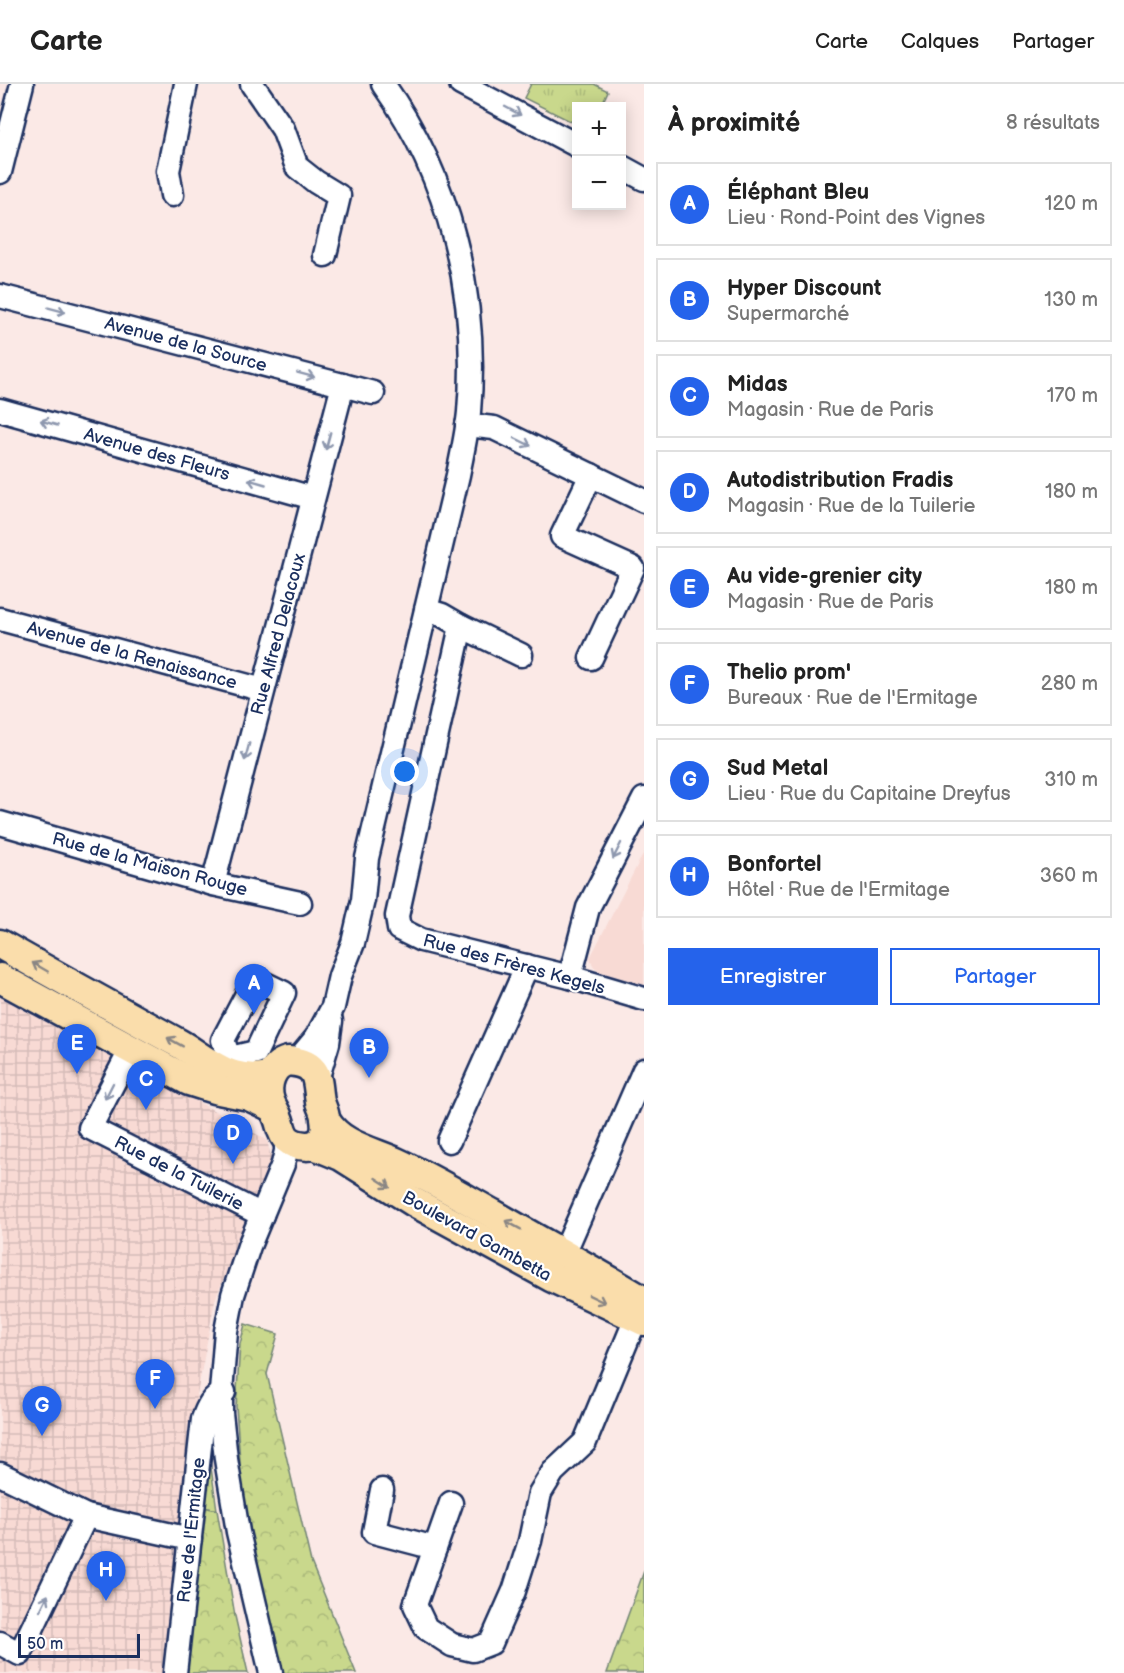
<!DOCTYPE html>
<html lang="fr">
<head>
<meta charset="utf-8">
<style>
	:root { --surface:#fff; --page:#f6f6f6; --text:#222; --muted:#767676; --line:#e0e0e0; --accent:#2563eb }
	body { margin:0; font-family:"Balsamiq Sans",sans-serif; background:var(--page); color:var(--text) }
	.controls { position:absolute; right:18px; top:18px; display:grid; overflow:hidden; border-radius:0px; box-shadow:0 3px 15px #0003 }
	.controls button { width:54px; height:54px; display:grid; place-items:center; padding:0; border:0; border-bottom:2px solid var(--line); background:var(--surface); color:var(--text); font:30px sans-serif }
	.scale { position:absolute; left:18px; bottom:15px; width:122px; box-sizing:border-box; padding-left:6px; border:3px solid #1b2f5e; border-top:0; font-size:16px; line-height:21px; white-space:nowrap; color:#1b2f5e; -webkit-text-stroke:4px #fff; paint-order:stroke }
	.you { position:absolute; left:405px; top:688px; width:21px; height:21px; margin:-15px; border:4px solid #fff; border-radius:50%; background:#1a73e8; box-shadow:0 0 0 9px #1a73e833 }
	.badge { display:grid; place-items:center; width:39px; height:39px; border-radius:50%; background:var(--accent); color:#fff; font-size:20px; font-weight:700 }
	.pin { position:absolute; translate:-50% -50px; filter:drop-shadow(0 2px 3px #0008) }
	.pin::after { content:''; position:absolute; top:32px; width:21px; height:18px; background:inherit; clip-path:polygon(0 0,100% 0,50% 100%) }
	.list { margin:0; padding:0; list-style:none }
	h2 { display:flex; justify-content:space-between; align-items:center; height:78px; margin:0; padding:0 24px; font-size:26px }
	h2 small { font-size:20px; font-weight:400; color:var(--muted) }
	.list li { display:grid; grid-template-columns:39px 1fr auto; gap:18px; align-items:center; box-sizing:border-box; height:84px; margin:0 12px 12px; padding:0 12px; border:2px solid var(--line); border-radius:0px }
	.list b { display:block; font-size:22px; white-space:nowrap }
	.list p { margin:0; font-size:20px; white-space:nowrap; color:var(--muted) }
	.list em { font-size:20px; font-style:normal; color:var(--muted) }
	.actions { display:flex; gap:12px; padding:18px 24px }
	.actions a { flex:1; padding:14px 0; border:2px solid var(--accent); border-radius:0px; text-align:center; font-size:21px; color:var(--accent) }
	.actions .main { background:var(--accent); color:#fff }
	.map { position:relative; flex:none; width:644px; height:1589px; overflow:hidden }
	header { display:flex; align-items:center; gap:36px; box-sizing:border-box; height:84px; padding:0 30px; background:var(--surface); border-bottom:2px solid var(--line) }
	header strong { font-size:28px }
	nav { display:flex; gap:33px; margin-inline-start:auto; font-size:21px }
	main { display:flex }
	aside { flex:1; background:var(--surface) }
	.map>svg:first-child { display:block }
	.built { fill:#f8dad4 }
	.industrial { fill:url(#industrial-grid) }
	.grass { fill:url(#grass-tufts); stroke:#728475; stroke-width:1.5 }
	.forest { fill:url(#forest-crowns); stroke:#728475; stroke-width:1.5 }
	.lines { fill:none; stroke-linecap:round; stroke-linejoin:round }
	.minor-casing { stroke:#1b2f5e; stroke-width:27 }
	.major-casing { stroke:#1b2f5e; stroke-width:33 }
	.minor { stroke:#fff; stroke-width:22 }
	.major { stroke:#faddab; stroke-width:28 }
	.oneway { stroke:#8d97ae }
	.oneway2 { stroke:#8a8684 }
	.labels { text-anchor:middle; stroke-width:4.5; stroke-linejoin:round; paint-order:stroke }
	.street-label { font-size:18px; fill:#1b2f5e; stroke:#fff }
</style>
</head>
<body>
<header>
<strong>Carte</strong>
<nav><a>Carte</a><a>Calques</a><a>Partager</a></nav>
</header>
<main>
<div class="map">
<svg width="644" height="1589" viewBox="0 0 644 1589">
	<defs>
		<pattern id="industrial-grid" width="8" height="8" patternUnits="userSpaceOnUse" patternTransform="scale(1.5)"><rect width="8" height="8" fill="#f8dad4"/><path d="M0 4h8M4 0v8" fill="none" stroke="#d4bbb8"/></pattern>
		<pattern id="grass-tufts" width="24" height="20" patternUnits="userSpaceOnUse" patternTransform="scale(1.5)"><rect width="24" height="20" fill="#c9d88c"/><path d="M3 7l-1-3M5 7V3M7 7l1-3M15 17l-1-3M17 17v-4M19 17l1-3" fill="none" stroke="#acba7b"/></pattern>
		<pattern id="forest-crowns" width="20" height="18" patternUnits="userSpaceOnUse" patternTransform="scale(1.5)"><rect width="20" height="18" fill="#c9d88c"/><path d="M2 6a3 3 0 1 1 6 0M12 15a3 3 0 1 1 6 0" fill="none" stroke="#acba7b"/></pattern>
	</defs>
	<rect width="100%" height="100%" fill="#fbe9e6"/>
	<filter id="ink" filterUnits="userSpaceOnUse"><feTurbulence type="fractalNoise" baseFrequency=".0167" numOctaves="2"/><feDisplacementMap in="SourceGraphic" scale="12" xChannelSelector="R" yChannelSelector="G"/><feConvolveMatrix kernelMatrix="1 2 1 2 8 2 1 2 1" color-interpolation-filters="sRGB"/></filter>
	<g filter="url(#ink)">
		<polygon class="built" points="644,768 644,901 601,888 593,882 590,874"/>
		<polygon class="industrial" points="0,908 267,1056 272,1077 215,1216 195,1321 165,1589 0,1589"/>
		<g class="grass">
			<polygon points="531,0 594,0 608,7 601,22 576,22 576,40 524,14"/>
			<polygon points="207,1355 217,1426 203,1423"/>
		</g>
		<g class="forest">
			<polygon points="245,1240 278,1250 267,1290 311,1478 356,1589 276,1589 243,1419 236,1322 240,1260"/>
			<polygon points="203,1423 217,1426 235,1532 248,1589 187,1589"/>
			<polygon points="644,1487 644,1589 607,1589"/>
		</g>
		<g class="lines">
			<defs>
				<g id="minor">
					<polyline points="252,0 283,45 297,83 316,98 339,112 325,171"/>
					<polyline points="461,0 576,61"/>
					<polyline points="622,83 644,95"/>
					<polyline points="0,88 22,0"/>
					<polyline points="172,111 168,87 186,0"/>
					<polyline points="0,212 373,309"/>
					<polyline points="0,326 313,414"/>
					<polyline points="467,341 494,344 644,417"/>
					<polyline points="591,391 562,452 633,484 591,574"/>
					<polyline points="426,526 442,531 461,542 397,832 399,845 421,856 570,893 644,915"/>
					<polyline points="0,535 263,606"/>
					<polyline points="461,542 521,571"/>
					<polyline points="0,739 213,800 300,819"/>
					<polyline points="213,800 343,301"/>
					<polyline points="570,893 588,824 644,715"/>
					<polygon points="255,895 284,909 256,968 235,973 227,968 223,956"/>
					<polyline points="131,965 90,1044 262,1131"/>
					<path d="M296,978l20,-24 17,-31 7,-31 13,-33 6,-26 4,-17 4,-42 91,-383c4,-21 9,-42 11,-63 10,-115 -19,-234 -86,-328"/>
					<polyline points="317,996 328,959 331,937"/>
					<polyline points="449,1057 527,882"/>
					<polyline points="556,1183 569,1158 644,986"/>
					<polyline points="0,1390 86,1432 190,1455"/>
					<polyline points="382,1406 374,1448 435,1464"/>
					<polyline points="451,1419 415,1521 426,1544 452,1561 473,1566 491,1559 514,1507 530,1457 540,1409 553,1388 585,1358 642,1220"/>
					<polyline points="0,1559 20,1570 86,1432"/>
					<path d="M175,1589l28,-254c4,-11 9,-23 21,-27"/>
					<polyline points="271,1589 238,1448 226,1375 221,1329 221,1308 226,1247 233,1211 249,1162 283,1080 286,1067 286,1053"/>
				</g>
				<g id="major">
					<path d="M0,860c59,34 118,66 178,99 18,10 35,26 56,32 11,3 26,4 37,0"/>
					<polyline points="0,894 189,997 214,1005 249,1012 272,1023"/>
					<path d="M288,977c10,1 19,2 25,10 6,8 5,21 7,31 2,6 5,11 5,17 1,6 1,13 -2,18 -6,13 -27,10 -36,2 -6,-6 -6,-14 -9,-21 -2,-6 -6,-11 -8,-17 -5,-16 1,-36 18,-40z"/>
					<path d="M326,1037c14,24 46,30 70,41 33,15 65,34 97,52 50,29 101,57 151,87"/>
					<polyline points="314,1061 341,1072 414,1118 551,1193 644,1237"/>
				</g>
			</defs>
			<use href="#minor" class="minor-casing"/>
			<use href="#major" class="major-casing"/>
			<use href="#minor" class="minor"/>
			<use href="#major" class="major"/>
		</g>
		<defs><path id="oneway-shaft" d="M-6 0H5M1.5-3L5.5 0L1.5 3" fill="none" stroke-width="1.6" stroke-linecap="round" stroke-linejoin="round" transform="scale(1.5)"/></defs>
		<g class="oneway">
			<use href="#oneway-shaft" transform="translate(513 27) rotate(28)"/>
			<use href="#oneway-shaft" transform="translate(57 226) rotate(15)"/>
			<use href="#oneway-shaft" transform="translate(306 291) rotate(15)"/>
			<use href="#oneway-shaft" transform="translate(49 339) rotate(-164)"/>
			<use href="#oneway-shaft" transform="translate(328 357) rotate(105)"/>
			<use href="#oneway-shaft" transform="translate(523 358) rotate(26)"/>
			<use href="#oneway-shaft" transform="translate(257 398) rotate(-164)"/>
			<use href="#oneway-shaft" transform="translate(247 668) rotate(105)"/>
			<use href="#oneway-shaft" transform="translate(617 767) rotate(117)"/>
			<use href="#oneway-shaft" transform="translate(109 1007) rotate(117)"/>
			<use href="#oneway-shaft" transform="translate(44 1519) rotate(-64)"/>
		</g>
		<g class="oneway2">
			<use href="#oneway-shaft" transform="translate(40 883) rotate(-150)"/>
			<use href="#oneway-shaft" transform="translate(175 958) rotate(-151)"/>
			<use href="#oneway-shaft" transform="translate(383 1099) rotate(33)"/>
			<use href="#oneway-shaft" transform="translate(513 1141) rotate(-151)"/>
			<use href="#oneway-shaft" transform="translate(597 1215) rotate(26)"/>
		</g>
	</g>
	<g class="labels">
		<g class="street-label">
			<text transform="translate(186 260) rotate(15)" y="6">Avenue de la Source</text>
			<text transform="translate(157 370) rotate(16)" y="6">Avenue des Fleurs</text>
			<text transform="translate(278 550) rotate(-75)" y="6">Rue Alfred Delacoux</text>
			<text transform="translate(132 571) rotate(15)" y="6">Avenue de la Renaissance</text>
			<text transform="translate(150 780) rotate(15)" y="6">Rue de la Maison Rouge</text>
			<text transform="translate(514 880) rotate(15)" y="6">Rue des Frères Kegels</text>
			<text transform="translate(179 1089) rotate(27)" y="6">Rue de la Tuilerie</text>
			<text transform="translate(477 1152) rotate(29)" y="6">Boulevard Gambetta</text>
			<text transform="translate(191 1446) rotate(-84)" y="6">Rue de l'Ermitage</text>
		</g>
	</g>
</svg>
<div class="controls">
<button>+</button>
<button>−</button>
</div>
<div class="scale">50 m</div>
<div class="you"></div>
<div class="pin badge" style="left:254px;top:930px">A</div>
<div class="pin badge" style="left:369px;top:994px">B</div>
<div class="pin badge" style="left:146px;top:1026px">C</div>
<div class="pin badge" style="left:233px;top:1080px">D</div>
<div class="pin badge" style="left:77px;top:990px">E</div>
<div class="pin badge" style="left:155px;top:1325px">F</div>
<div class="pin badge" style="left:42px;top:1352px">G</div>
<div class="pin badge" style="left:106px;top:1517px">H</div>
</div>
<aside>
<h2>À proximité<small>8 résultats</small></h2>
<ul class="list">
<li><span class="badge">A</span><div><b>Éléphant Bleu</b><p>Lieu · Rond-Point des Vignes</p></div><em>120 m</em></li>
<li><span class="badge">B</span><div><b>Hyper Discount</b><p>Supermarché</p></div><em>130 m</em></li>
<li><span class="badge">C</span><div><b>Midas</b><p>Magasin · Rue de Paris</p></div><em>170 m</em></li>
<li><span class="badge">D</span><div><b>Autodistribution Fradis</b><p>Magasin · Rue de la Tuilerie</p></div><em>180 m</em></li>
<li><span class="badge">E</span><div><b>Au vide-grenier city</b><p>Magasin · Rue de Paris</p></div><em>180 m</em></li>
<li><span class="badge">F</span><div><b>Thelio prom'</b><p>Bureaux · Rue de l'Ermitage</p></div><em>280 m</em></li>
<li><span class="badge">G</span><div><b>Sud Metal</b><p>Lieu · Rue du Capitaine Dreyfus</p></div><em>310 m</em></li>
<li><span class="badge">H</span><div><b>Bonfortel</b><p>Hôtel · Rue de l'Ermitage</p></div><em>360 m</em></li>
</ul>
<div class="actions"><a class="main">Enregistrer</a><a>Partager</a></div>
</aside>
</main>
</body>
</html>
